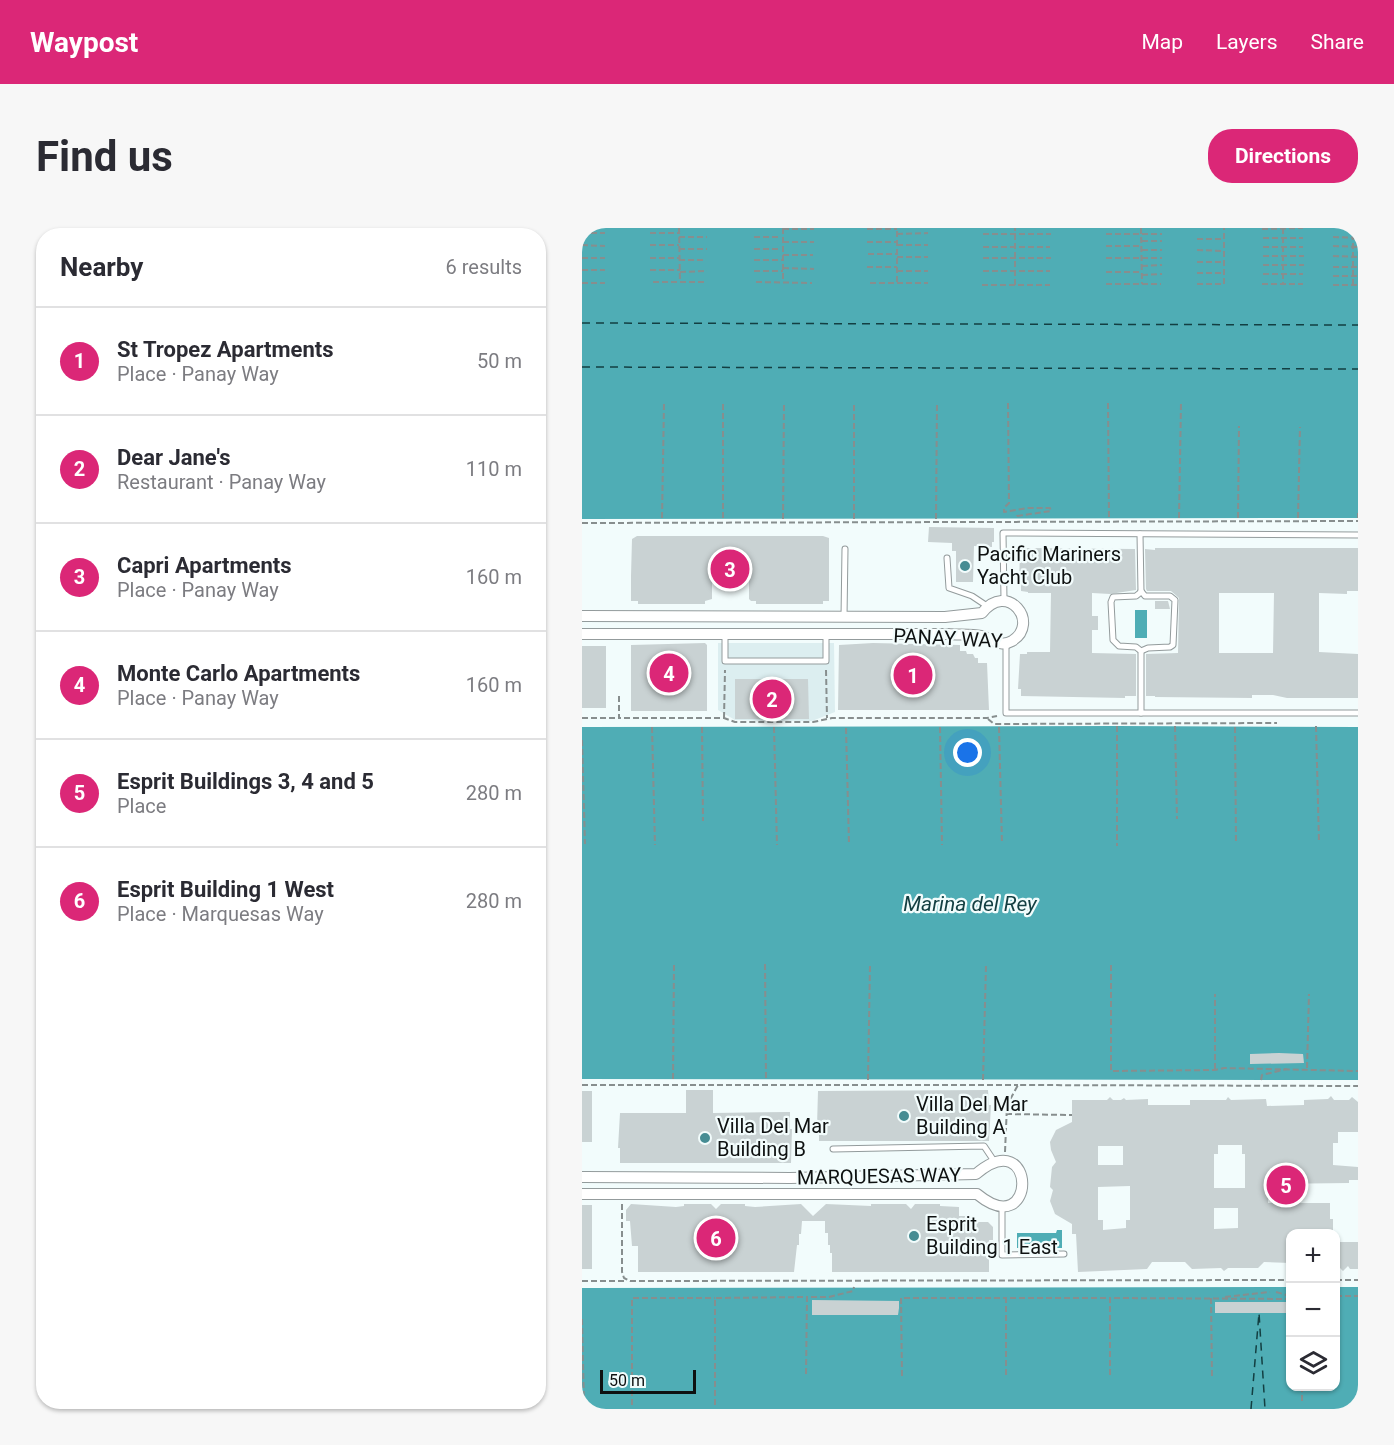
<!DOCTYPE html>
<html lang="en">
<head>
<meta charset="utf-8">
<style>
	:root { --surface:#fff; --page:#f7f7f7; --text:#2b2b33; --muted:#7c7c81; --line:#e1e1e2; --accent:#db2777 }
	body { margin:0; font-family:Roboto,sans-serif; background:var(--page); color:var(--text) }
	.controls { position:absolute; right:18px; bottom:18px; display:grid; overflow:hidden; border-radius:12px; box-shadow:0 2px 4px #0004 }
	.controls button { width:54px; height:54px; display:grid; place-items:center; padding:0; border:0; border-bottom:2px solid var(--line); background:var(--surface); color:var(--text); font:30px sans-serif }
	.scale { position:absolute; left:18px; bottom:15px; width:96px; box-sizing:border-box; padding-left:6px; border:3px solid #0e1111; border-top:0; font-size:16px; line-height:21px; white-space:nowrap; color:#0e1111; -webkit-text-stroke:4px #f2fcfc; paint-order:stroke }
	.you { position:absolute; left:386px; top:525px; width:21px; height:21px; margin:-15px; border:4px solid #fff; border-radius:50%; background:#1a73e8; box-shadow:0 0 0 9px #1a73e833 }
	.badge { display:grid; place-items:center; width:39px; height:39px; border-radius:50%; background:var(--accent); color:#fff; font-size:20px; font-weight:700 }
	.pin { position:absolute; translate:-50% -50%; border:3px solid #fff; box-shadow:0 2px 6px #0006 }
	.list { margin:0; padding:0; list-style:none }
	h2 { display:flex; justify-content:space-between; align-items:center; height:78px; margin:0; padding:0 24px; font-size:26px }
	h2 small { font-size:20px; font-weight:400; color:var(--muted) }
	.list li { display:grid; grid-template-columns:39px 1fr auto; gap:18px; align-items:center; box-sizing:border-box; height:108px; padding:0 24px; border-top:2px solid var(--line) }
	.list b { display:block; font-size:22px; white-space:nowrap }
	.list p { margin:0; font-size:20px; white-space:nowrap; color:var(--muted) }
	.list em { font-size:20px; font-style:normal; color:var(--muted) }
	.icon { flex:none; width:33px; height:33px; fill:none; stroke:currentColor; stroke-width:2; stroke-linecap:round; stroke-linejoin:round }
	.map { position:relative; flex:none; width:776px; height:1181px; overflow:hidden; border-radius:24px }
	header { display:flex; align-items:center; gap:36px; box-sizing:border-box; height:84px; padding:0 30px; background:var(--accent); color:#fff }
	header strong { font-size:28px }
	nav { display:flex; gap:33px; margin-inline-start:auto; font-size:21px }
	.intro { display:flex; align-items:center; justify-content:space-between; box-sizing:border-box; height:144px; padding:0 36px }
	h1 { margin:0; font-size:42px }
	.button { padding:15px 27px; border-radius:24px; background:var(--accent); color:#fff; font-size:21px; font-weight:700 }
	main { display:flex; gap:36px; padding:0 36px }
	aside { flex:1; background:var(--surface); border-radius:24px; box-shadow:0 2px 4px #0004 }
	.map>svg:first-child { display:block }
	.built { fill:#dceef0 }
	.water { fill:#4fadb5 }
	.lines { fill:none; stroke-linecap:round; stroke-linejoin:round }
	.ferry { stroke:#133f42; stroke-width:1.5; stroke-dasharray:8 6; stroke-linecap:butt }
	.building { fill:#c9d2d3; fill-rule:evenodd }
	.lane-casing { stroke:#939b9c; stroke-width:7 }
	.street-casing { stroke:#939b9c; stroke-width:12 }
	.path { stroke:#878e8e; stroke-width:2; stroke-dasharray:6 3; stroke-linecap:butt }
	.lane { stroke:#fff; stroke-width:5 }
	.street { stroke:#fff; stroke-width:10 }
	.poi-dot { fill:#458c93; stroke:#f2fcfc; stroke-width:2 }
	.labels { text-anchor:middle; stroke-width:4.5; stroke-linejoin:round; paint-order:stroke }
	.poi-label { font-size:20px; fill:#0e1111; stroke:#f2fcfc; text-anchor:start }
	.street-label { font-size:20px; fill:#0e1111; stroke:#f2fcfc }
	.water-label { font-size:21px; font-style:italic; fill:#133f42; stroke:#f2fcfc }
</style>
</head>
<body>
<header>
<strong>Waypost</strong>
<nav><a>Map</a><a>Layers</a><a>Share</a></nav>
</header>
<div class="intro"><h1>Find us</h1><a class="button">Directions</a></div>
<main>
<aside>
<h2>Nearby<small>6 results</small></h2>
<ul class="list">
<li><span class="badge">1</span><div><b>St Tropez Apartments</b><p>Place · Panay Way</p></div><em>50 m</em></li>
<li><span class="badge">2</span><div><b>Dear Jane's</b><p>Restaurant · Panay Way</p></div><em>110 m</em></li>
<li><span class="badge">3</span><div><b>Capri Apartments</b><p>Place · Panay Way</p></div><em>160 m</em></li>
<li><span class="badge">4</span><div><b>Monte Carlo Apartments</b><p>Place · Panay Way</p></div><em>160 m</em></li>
<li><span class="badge">5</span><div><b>Esprit Buildings 3, 4 and 5</b><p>Place</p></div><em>280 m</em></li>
<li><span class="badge">6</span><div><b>Esprit Building 1 West</b><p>Place · Marquesas Way</p></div><em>280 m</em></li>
</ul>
</aside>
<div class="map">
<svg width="776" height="1181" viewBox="0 0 776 1181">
	<rect width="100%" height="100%" fill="#f2fcfc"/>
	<polygon class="built" points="136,415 252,415 253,484 230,493 153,492 136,482"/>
	<g class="water">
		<polygon points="0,0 776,0 776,290 0,291"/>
		<rect x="553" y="382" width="12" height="28"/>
		<polygon points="535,498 776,499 776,852 0,851 0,499"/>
		<polygon points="475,1002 480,1002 480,1020 435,1020 435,1005 474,1005"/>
		<polygon points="708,1059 708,1158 754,1158 754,1059 776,1059 776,1181 0,1181 0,1060"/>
	</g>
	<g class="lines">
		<g class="ferry">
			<polyline points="0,95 776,97"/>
			<polyline points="0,139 776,141"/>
			<polyline points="669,1181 677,1085 683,1181"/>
		</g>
	</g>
	<g class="building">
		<polygon points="347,299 412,300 412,314 410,314 410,319 392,318 391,354 374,354 374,323 370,323 370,315 346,314"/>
		<polygon points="55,308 241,308 247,310 247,373 241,373 241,376 174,376 174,373 169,373 167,371 167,353 130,353 130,371 123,373 123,376 56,376 56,373 49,373 49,348 50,311"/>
		<polygon points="446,320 553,321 554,362 528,366 510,365 510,388 516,388 516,402 510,402 510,425 554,426 554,468 543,468 543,470 439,468 439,461 436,461 438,426 445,426 445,424 468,424 469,365 446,365 446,364 439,363 439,357 437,357 438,321"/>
		<path d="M573,320h203v43h-11v3l-28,-1v59l39,2v44h-71l-14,-3h-21v3l-97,-1v-1h-9v-42l32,-1 1,-55 -8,-7h-24l-1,-2 -1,-40 10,1zM637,365h55l-1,60h-54z"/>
		<polygon points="573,373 586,373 588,381 573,381"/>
		<polygon points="123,415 125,417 125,483 49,483 49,417"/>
		<polygon points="291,415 378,417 378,423 384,423 385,426 391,426 393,430 396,430 396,435 405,435 407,482 256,482 257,417"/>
		<rect x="0" y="418" width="24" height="62"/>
		<polygon points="153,451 226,451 227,491 153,491"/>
		<polygon points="697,825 721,826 722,835 668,836 668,826"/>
		<polygon points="104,862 131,862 131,885 208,884 208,901 210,901 209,935 38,935 38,920 36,920 38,885 104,885"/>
		<polygon points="406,862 407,877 409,877 407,913 237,913 237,898 235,898 236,863"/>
		<rect x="0" y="863" width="10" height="51"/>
		<path d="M749,868l3,4h15l3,-3 6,5v30h-20v11h-5v22l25,2v13h-9v3l-81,1v19h62v16h3v14h-43v30l-26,-1 -6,6h-30l-4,3 -3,-3 -29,1 -7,-7h-33l-5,7 -69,3 -2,-38h-4v-10l-17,-10 -5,-13 3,-11 -3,-3 2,-20 4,-5 -5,-12 -1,-8 6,-12 16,-8v-22h35l3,-3 3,3h8l3,-2 2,2 22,-1v6h42v-5h36l2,-3 3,3 35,-1 1,7 37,-1v-5l24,-1zM636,917h24v9h3v34h-31v-34h4zM516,918h25v19h-25zM548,958v34h-4v8l-23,2v-10h-5v-33zM632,980h24v20l-24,1z"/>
		<polygon points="49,976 94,979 102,978 102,976 129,976 134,981 139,976 163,976 163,978 173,979 219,976 231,988 244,976 289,978 289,976 324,976 329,981 333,976 358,976 358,978 377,979 377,988 386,988 386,994 406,994 411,999 411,1012 407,1012 407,1044 250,1044 250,1025 248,1025 248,1017 246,1017 246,1005 243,1005 243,993 220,993 219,1006 217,1006 217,1017 215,1017 212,1044 56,1044 56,1018 50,1018 48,993 44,993 44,982"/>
		<rect x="0" y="977" width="10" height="64"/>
		<polygon points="753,1014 776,1014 776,1041 768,1041 766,1038 761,1043 758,1040 753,1040"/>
		<polygon points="230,1072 317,1073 317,1080 316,1087 230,1087"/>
		<rect x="633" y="1074" width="75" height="11"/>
	</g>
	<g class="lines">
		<defs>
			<g id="lane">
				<polyline points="558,306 559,364 554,368 531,369 529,374 531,412 537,418 554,419 559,423 559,485"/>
				<polyline points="365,330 367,360 390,368 405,378"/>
				<polyline points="559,363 563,368 588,368 593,372 591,417 588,419 566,420 559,423"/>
				<polyline points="422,372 421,305 776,307"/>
				<polyline points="262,389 263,321"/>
				<polyline points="143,406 143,433 244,433 244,407"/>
				<polyline points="424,415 424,485 776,485"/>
				<polyline points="251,921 402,918 412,933"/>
				<polyline points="420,979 420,1027 482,1026"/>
			</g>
			<g id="street">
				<path d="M0,388l363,1 37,-4c25,-33 59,10 30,28 -12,7 -20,-3 -31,-5 -10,-2 -23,-1 -33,-2h-366"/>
				<path d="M0,949l208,1 186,-4c61,-52 62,70 1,20h-395"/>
			</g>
		</defs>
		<use href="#lane" class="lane-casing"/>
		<use href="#street" class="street-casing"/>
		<g class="path">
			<polyline points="97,0 98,54"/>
			<polyline points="201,0 201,54"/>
			<polyline points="559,0 560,56"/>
			<polyline points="701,0 701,56"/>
			<polyline points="201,1 232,1"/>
			<polyline points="285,1 315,1"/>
			<polyline points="680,1 721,0"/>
			<polyline points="0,5 23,5"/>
			<polyline points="68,5 97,5"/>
			<polyline points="315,6 346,5"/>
			<polyline points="401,6 469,6"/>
			<polyline points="524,6 580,6"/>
			<polyline points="97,9 125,9"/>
			<polyline points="172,9 199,9"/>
			<polyline points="751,9 776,10"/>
			<polyline points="681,10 721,10"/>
			<polyline points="615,11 642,11"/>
			<polyline points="560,13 580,13"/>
			<polyline points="201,14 232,14"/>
			<polyline points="285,14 315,14"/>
			<polyline points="0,17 23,18"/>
			<polyline points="68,17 97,17"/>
			<polyline points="315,17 346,17"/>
			<polyline points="524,18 560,18"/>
			<polyline points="751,18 776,19"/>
			<polyline points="401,19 468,19"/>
			<polyline points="681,19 721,19"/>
			<polyline points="97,21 125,21"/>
			<polyline points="172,21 199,21"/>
			<polyline points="560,22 580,22"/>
			<polyline points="615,22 642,23"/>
			<polyline points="286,26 315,26"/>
			<polyline points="201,27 231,27"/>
			<polyline points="681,28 722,28"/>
			<polyline points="751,28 776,29"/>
			<polyline points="315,29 346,29"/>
			<polyline points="0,30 23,30"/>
			<polyline points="68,30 97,30"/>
			<polyline points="401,30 469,30"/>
			<polyline points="524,30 580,30"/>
			<polyline points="97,32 124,32"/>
			<polyline points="172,32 201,32"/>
			<polyline points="615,34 642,34"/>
			<polyline points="681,37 722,37"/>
			<polyline points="560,38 580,37"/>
			<polyline points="285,39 315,39"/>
			<polyline points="751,39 776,39"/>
			<polyline points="201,40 232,41"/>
			<polyline points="0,42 23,42"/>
			<polyline points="68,42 98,42"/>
			<polyline points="172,43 201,43"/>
			<polyline points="315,43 346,43"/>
			<polyline points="401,43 468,43"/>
			<polyline points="98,44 125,43"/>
			<polyline points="524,44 560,44"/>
			<polyline points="615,45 642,45"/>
			<polyline points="681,46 721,46"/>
			<polyline points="560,47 580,46"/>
			<polyline points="751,48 776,48"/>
			<polyline points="71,54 123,54"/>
			<polyline points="174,54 230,55"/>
			<polyline points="315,54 315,0"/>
			<polyline points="0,55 23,55"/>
			<polyline points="288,55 346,55"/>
			<polyline points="524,56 579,56"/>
			<polyline points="615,56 642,56 642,0"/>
			<polyline points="680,56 721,56"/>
			<polyline points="400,57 468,57"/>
			<polyline points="433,57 433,0"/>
			<polyline points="751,57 776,57"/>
			<polyline points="771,57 771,0"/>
			<polyline points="426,175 427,275 422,280 422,284 445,280 468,280 469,283 435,288 435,290"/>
			<polyline points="526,175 527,290"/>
			<polyline points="141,176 141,290"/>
			<polyline points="80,290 82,176"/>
			<polyline points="597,290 599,175"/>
			<polyline points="656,290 657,198"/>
			<polyline points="716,290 718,199"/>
			<polyline points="776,290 776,285"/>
			<polyline points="201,291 202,177"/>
			<polyline points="272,291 272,176"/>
			<polyline points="354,291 355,176"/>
			<polyline points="0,295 776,293"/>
			<polyline points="244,442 245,490"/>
			<polyline points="37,468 37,490 142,490 153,494 231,494 250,490 405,490 415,488"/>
			<polyline points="0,490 37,490"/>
			<polyline points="142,490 143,442"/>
			<polyline points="406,491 412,496 695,495"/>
			<polyline points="535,498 535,618"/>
			<polyline points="593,498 595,591"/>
			<polyline points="734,498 737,614"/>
			<polyline points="70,499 73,617"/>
			<polyline points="120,499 121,593"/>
			<polyline points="192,499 195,617"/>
			<polyline points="358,499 360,617"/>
			<polyline points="417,499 420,616"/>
			<polyline points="653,499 654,615"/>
			<polyline points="264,500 267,616"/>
			<polyline points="0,512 3,616"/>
			<polyline points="183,736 184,851"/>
			<polyline points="529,737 529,843 633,842 642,840 776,843"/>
			<polyline points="725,840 727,766"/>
			<polyline points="633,841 633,766"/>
			<polyline points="91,851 92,737"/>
			<polyline points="286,852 288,738"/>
			<polyline points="401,852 404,737"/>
			<polyline points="679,852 680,847 705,841"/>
			<polyline points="0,857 436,857"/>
			<polyline points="424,886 490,887"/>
			<polyline points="423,924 425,877 436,857 776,858"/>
			<polyline points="40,976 40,1044 42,1050 48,1053 708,1052"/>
			<polyline points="754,1052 776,1052"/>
			<polyline points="0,1053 45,1053"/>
			<polyline points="694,1064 708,1068"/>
			<polyline points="754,1068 776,1068"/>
			<polyline points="643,1069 688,1064"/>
			<polyline points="629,1070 630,1149"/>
			<polyline points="0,1091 2,1176"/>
			<polyline points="224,1146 225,1069 247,1069 271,1063 272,1059"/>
			<polyline points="424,1147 424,1070 528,1070"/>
			<polyline points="528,1147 528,1070 708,1071"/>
			<polyline points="320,1148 319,1070 424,1070"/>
			<polyline points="720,1173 720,1158"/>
			<polyline points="50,1177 50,1070 133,1070"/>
			<polyline points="133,1177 133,1070 225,1069"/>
		</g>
		<use href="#lane" class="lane"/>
		<use href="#street" class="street"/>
	</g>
	<g class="poi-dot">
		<circle cx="383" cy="338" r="6"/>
		<circle cx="322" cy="888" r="6"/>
		<circle cx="123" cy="910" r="6"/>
		<circle cx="332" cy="1008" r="6"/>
	</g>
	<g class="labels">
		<g class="poi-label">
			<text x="395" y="333">Pacific Mariners<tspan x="395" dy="23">Yacht Club</tspan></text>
			<text x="334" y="883">Villa Del Mar<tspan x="334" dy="23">Building A</tspan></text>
			<text x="135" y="905">Villa Del Mar<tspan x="135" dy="23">Building B</tspan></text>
			<text x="344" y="1003">Esprit<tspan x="344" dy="23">Building 1 East</tspan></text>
		</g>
		<g class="street-label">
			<text transform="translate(366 410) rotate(3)" y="7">PANAY WAY</text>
			<text transform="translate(297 948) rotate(-1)" y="7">MARQUESAS WAY</text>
		</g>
		<g class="water-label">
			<text x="388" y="683">Marina del Rey</text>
		</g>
	</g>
</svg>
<div class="controls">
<button>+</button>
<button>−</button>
<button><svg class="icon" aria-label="layers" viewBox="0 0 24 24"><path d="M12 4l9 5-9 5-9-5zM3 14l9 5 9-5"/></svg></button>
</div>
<div class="scale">50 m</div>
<div class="you"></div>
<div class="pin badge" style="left:331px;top:447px">1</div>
<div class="pin badge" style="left:190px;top:471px">2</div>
<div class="pin badge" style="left:148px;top:341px">3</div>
<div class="pin badge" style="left:87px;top:445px">4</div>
<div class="pin badge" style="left:704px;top:957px">5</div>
<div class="pin badge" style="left:134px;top:1010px">6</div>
</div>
</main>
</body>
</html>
